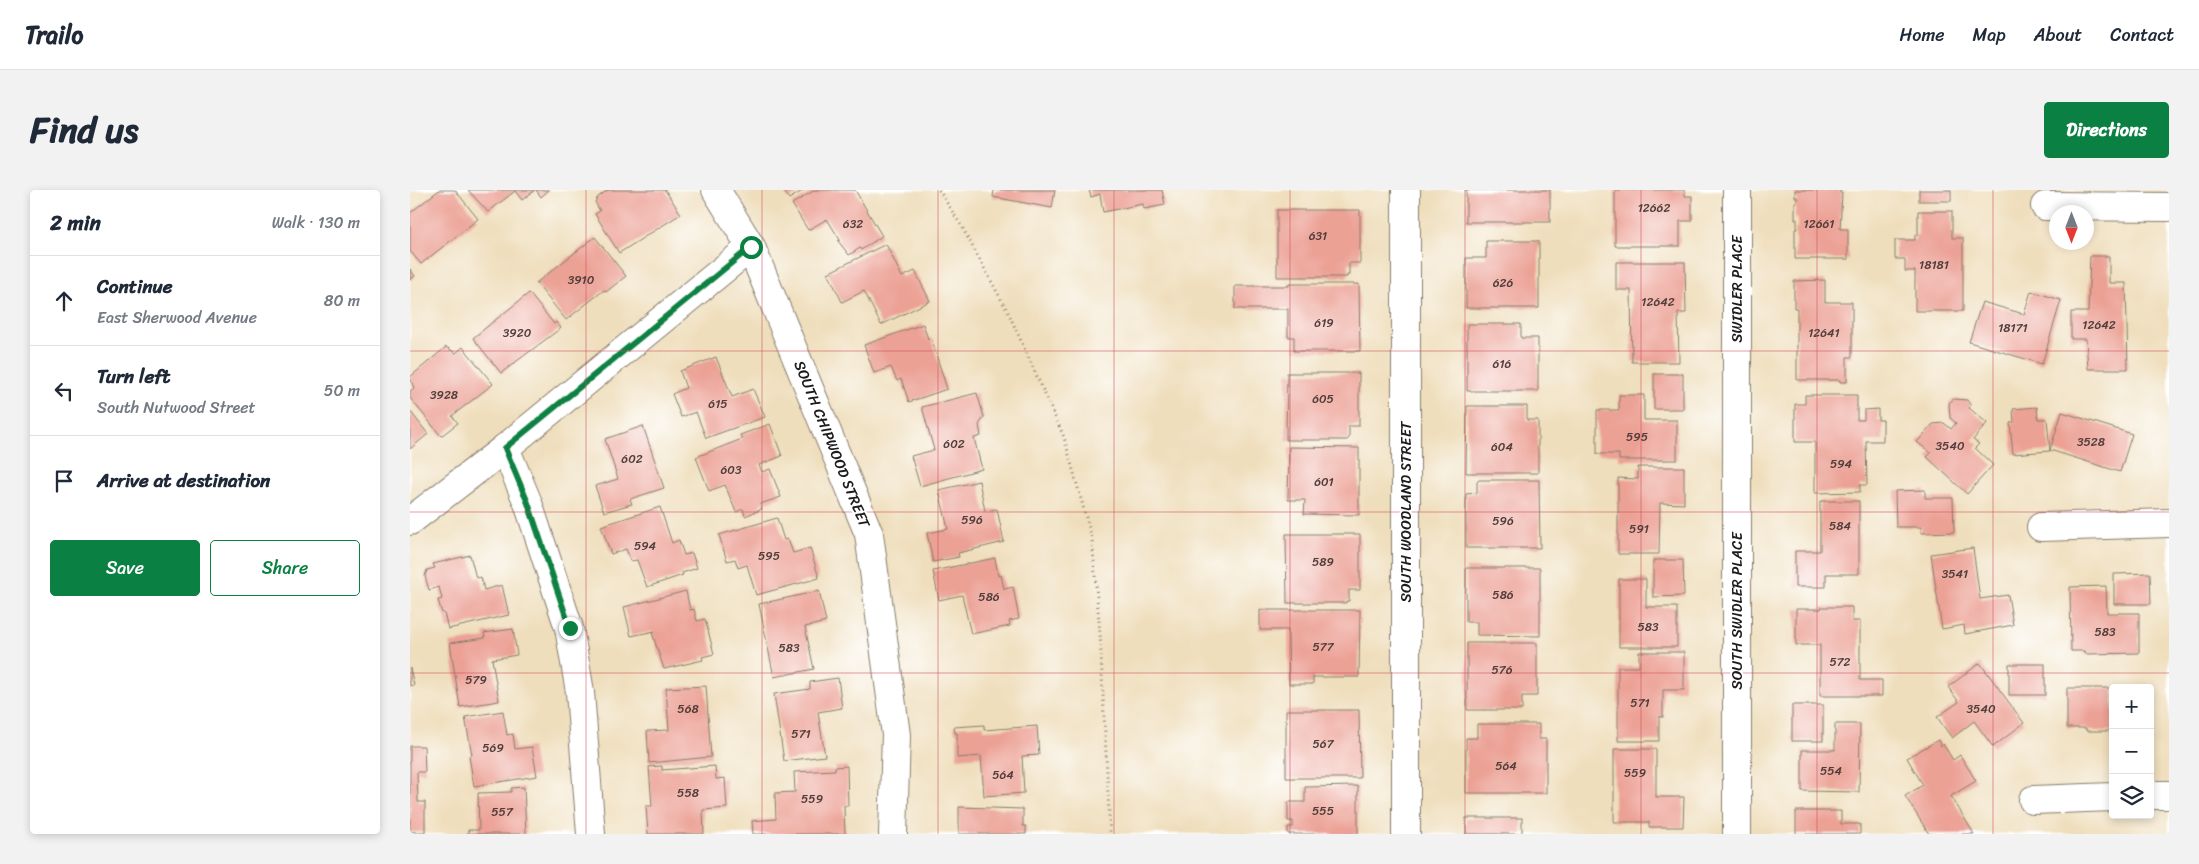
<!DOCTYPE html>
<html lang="en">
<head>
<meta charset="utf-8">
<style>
	:root { --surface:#fff; --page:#f2f2f3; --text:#1f2937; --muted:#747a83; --line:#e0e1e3; --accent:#0b8043 }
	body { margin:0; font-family:Sriracha,sans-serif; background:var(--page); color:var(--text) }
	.controls { position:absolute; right:15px; bottom:15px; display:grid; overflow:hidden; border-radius:5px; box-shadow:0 2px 8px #0003 }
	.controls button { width:45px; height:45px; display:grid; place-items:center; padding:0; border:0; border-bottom:1px solid var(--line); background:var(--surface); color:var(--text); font:25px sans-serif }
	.compass { position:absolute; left:1639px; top:15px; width:45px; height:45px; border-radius:50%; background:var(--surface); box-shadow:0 2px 8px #0003; rotate:180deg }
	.stop { position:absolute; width:15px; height:15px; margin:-11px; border:4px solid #0b8043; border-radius:50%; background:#fff }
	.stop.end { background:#0b8043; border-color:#fff; box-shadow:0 1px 5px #0008 }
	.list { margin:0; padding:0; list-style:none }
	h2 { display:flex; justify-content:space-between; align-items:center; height:65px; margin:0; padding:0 20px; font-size:21px }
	h2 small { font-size:16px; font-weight:400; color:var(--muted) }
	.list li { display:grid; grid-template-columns:32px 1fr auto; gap:15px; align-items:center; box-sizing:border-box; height:90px; padding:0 20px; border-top:1px solid var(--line) }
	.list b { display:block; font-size:19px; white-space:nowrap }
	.list p { margin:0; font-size:16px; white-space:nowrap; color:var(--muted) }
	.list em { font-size:16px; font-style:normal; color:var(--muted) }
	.actions { display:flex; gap:10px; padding:15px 20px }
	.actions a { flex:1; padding:11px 0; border:1px solid var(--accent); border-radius:5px; text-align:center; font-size:18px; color:var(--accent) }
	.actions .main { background:var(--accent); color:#fff }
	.icon { flex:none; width:28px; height:28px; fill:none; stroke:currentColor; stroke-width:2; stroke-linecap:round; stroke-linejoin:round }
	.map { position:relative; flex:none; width:1759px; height:644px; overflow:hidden; border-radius:5px }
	header { display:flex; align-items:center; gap:30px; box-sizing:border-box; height:70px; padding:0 25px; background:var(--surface); border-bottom:1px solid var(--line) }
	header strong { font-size:24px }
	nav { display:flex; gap:28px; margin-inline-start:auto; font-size:18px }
	.intro { display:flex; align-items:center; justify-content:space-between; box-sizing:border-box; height:120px; padding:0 30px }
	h1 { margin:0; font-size:35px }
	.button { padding:12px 22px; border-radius:5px; background:var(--accent); color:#fff; font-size:18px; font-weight:700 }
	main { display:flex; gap:30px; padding:0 30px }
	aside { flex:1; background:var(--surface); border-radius:5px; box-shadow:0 2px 8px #0003 }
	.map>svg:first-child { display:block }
	.building { fill:#eca195 }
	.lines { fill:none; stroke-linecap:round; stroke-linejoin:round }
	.street-casing { stroke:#867d6c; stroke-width:30 }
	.path { stroke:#867d6c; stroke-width:3; stroke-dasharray:1 4; stroke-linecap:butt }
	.street { stroke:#fff; stroke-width:28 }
	.route { stroke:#0b8043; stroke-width:6 }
	.grid { fill:none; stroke:#d1495b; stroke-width:1; stroke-opacity:0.55 }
	.labels { text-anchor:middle; stroke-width:4; stroke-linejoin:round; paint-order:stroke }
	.number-label { font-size:12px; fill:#503d3a }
	.street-label { font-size:15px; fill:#1c1c1c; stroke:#fff }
</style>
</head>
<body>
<header>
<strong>Trailo</strong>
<nav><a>Home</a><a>Map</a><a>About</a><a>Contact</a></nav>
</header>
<div class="intro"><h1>Find us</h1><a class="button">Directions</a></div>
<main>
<aside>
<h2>2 min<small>Walk · 130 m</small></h2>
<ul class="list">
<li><svg class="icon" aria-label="ahead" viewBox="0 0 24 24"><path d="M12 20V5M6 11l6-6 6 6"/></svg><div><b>Continue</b><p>East Sherwood Avenue</p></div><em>80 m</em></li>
<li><svg class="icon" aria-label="left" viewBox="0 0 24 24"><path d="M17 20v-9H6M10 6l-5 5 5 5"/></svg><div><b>Turn left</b><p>South Nutwood Street</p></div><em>50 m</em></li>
<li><svg class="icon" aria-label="arrive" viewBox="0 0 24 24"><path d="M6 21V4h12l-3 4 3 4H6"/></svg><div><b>Arrive at destination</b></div></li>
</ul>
<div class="actions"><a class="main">Save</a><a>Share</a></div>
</aside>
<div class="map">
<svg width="1759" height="644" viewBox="0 0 1759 644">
	<rect width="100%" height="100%" fill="#fff"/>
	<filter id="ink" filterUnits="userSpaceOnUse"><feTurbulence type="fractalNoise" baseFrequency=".02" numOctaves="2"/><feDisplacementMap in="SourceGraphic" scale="10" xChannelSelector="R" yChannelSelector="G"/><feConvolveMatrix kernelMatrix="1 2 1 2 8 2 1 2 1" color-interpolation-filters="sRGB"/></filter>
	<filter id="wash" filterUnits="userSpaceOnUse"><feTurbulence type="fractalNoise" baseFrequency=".0096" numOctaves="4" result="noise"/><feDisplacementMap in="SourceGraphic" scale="20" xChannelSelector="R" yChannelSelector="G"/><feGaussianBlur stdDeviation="1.12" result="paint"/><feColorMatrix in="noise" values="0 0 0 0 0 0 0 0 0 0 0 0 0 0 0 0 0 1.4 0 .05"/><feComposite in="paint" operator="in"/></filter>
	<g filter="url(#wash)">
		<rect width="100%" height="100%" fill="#efdebc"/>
		<g id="blocks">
			<g class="building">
				<polygon points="29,0 45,0 68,29 11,74 0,61 0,23"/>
				<polygon points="58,0 125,0 112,10 105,1 78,22"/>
				<polygon points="126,0 139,0 131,7"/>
				<polygon points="198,0 255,0 271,24 209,63 185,24 190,21 185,12 188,7"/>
				<polygon points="373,0 394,0 379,9"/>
				<polygon points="405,0 445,0 472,46 451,60 450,58 439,65 428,51 430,50 417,29 398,40 382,14"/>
				<polygon points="584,0 645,0 642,18 583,7"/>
				<polygon points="679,0 752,0 755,15 734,19 733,14 693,22 690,4 681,7"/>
				<rect x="1056" y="0" width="84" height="32"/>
				<polygon points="1205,0 1275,0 1275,6 1282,6 1282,31 1270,31 1270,56 1205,56"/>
				<polygon points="1385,0 1430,0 1430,3 1432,3 1430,39 1438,39 1438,69 1385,69 1385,39 1387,39 1387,29 1385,29 1385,12 1387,12 1387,7 1385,7"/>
				<rect x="1509" y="0" width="32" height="11"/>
				<polygon points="867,20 950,20 950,73 939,73 939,85 937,85 937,87 867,87"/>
				<polygon points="1508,21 1542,21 1542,48 1553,48 1553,121 1505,121 1505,81 1495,81 1495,69 1485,69 1485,50 1505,50 1505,45 1508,45"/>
				<polygon points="185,47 216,86 196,102 194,100 156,130 126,93"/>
				<polygon points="1076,51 1129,51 1129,118 1056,118 1056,68 1076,68"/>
				<polygon points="476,54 492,87 505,81 520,111 471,135 454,101 432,112 418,83"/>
				<polygon points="1680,66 1699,66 1699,93 1716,93 1718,179 1678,179 1676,149 1661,149 1661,122 1678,122"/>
				<polygon points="1206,72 1275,72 1276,123 1268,123 1269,172 1222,172 1221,100 1206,100"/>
				<polygon points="0,79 5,86 0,90"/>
				<polygon points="1415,90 1415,112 1442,112 1442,167 1437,167 1437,192 1430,192 1430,190 1387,190 1387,118 1384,118 1384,91"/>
				<polygon points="879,94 949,94 950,161 884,161 884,147 878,147 878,119 825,119 825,96 879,96"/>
				<polygon points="1621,101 1651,110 1632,174 1559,152 1572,112 1614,124"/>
				<polygon points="119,103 144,134 146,132 151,138 91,183 63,148"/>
				<polygon points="513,134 518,149 521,148 537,199 499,212 491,189 487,191 481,177 464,183 454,155"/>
				<polygon points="1057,134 1111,134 1111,148 1128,148 1128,201 1057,201"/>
				<polygon points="36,157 46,163 53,157 83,194 42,226 48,233 31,246 0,208 0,201 4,198 0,187"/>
				<polygon points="306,167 322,207 343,199 355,227 296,248 286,222 271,227 262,204 276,198 270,181"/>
				<polygon points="877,183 949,183 949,236 939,236 939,248 937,250 876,250"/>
				<rect x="1244" y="184" width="29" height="35"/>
				<polygon points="567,203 574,227 569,235 571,246 564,248 572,279 510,296 501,266 524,260 512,217"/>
				<polygon points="1209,205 1234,205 1234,230 1267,230 1267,270 1209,270 1209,264 1187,264 1187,220 1209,220"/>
				<polygon points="1395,205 1447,205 1447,230 1454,230 1454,220 1468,219 1468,230 1473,230 1473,251 1456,251 1457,295 1450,295 1450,302 1405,303 1405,252 1385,252 1385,214 1395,214"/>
				<polygon points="1544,209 1557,210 1561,216 1559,218 1577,233 1563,250 1569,254 1565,258 1583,275 1557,304 1517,267 1521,263 1507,252 1523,234 1534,233 1541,239 1546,233 1540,228 1539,213"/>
				<polygon points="1057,216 1117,216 1117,230 1128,230 1128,283 1056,283"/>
				<polygon points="1627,217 1628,229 1637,229 1640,261 1603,264 1600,233 1604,232 1603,219"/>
				<polygon points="0,221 18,244 0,259"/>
				<polygon points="1652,222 1722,244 1710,282 1640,260"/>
				<polygon points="360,234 372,266 349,275 352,282 360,279 371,307 350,314 352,319 335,326 333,319 326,322 315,295 299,301 286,267 332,249 330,245"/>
				<polygon points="233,236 254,298 220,309 222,314 194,322 185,296 208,289 195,249"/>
				<polygon points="879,257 949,258 949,325 894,324 895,310 878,310"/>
				<polygon points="1228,277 1274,277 1274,314 1250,313 1249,364 1208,364 1208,288 1228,289"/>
				<polygon points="1069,290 1129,290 1130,358 1056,358 1056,304 1067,303 1067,292"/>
				<polygon points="569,291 575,321 587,319 594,352 548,363 549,367 523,372 517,343 538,339 529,300"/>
				<polygon points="1515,300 1515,308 1543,308 1544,342 1511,343 1511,337 1486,337 1485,301"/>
				<polygon points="1410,311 1449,311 1449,384 1416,384 1416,397 1385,397 1385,361 1410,361"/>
				<polygon points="250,317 262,353 269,350 274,365 282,363 287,378 272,383 273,385 237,397 227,370 221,371 216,359 201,364 191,336"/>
				<polygon points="367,328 374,350 378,349 383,363 400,358 409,388 346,405 337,375 328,378 325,369 317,371 309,345"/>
				<polygon points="876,344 950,344 950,400 939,400 939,411 936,411 936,413 877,413"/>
				<polygon points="1563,358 1570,409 1598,405 1603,435 1555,444 1554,435 1532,439 1521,364"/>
				<polygon points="60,365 66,388 71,387 74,400 92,395 99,425 38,439 34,423 32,423 28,410 32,409 29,397 19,400 15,386 17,380 25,378 23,374"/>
				<polygon points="585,368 588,386 591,385 594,399 603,397 609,429 599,431 600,436 561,444 552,405 529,410 523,381"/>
				<polygon points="1243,370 1273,370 1274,406 1243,407"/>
				<polygon points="1056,378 1130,378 1130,446 1067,445 1067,432 1056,432"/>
				<polygon points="1740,383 1741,414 1704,414 1704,384"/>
				<polygon points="1209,389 1236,389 1236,417 1267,417 1267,457 1209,457"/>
				<polygon points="1696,396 1697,423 1729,423 1729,463 1675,464 1674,461 1661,461 1660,397"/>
				<polygon points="276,401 280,420 284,419 287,431 295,429 304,464 292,467 293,470 254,479 242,443 245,441 221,446 214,417"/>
				<polygon points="409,401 416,432 395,437 404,479 364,487 349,414"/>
				<polygon points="1411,417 1442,417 1442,431 1450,431 1450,490 1472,490 1472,506 1410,506 1410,455 1386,455 1386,419 1411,419"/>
				<polygon points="850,420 950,420 949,487 903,487 903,494 879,494 878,440 850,440"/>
				<polygon points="103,439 107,465 82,469 89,511 50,517 40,453 75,448 74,443"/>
				<polygon points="1057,453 1127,453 1127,506 1112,506 1112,520 1057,520"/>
				<polygon points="1229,462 1274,462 1274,500 1253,500 1253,527 1249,527 1249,551 1208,551 1208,477 1229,477"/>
				<polygon points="1570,473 1614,533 1583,557 1564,531 1542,548 1527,527 1549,512 1538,497"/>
				<rect x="1599" y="474" width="36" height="31"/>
				<polygon points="0,478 4,495 0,496"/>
				<polygon points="428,488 432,518 408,522 415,566 374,571 364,504 400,499 400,492"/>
				<polygon points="296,496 301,567 239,573 237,541 259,540 256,498"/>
				<polygon points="1657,498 1703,498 1703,541 1676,541 1676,538 1657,538"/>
				<rect x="1382" y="515" width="31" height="36"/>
				<polygon points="876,520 949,520 950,588 876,588"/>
				<polygon points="93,521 97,545 103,544 105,559 122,557 127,586 64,596 59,566 62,565 55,527"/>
				<polygon points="1067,534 1129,534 1129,549 1136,549 1136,603 1056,603 1056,548 1067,548"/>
				<polygon points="1425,534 1450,534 1449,602 1392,601 1392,560 1425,560"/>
				<polygon points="574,535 574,540 627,536 629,565 612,566 614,603 574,606 571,566 547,568 547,543 545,543 544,537"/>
				<polygon points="1528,550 1531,556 1533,554 1543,570 1550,565 1566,591 1541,606 1564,644 1519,644 1495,606 1513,595 1497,568"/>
				<polygon points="0,556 14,556 15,582 7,582 8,612 15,612 15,642 0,642"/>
				<polygon points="1204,559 1246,559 1246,607 1274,607 1273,637 1239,637 1239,632 1204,632"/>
				<polygon points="252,576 252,580 305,576 306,589 315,588 317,618 293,620 294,644 238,644 236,616 242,616 239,577"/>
				<polygon points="437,576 438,616 434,616 435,644 343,644 342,631 366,629 365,603 385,602 384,582 425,580 425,577"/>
				<polygon points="948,596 948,644 878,644 878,637 883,637 883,631 878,631 878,612 895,612 895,597"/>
				<polygon points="114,597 116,644 58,644 58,640 69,640 68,603 101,602 101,598"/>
				<polygon points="549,617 613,619 613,636 616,636 616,644 549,644"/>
				<polygon points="1386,621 1431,621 1431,634 1450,634 1450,644 1386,644"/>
				<rect x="1056" y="628" width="56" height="16"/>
			</g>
		</g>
	</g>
	<g filter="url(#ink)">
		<use href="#blocks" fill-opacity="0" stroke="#867d6c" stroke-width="1"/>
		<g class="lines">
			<defs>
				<g id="street">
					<polyline points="306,0 341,57 459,344 486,545 483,644"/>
					<polyline points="996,0 996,644"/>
					<polyline points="1327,0 1327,644"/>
					<polyline points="1635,16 1759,17"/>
					<polyline points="95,258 118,313 159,438 170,502 181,644"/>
					<polyline points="0,331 95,258 341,57"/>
					<polyline points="1631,337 1759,333"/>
					<polyline points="1740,605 1759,605"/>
					<polyline points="1623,610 1703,607"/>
				</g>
			</defs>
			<use href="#street" class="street-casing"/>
			<polyline class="path" points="529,0 552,37 599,124 654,247 682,349 690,443 700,644"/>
			<use href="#street" class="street"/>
		</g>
	</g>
	<g class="lines" filter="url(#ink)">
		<polyline class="route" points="160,438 118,313 95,258 341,57"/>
	</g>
	<path class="grid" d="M176,0v644M352,0v644M528,0v644M704,0v644M880,0v644M1055,0v644M1231,0v644M1407,0v644M1583,0v644M0,161h1759M0,322h1759M0,483h1759"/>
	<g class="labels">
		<g class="number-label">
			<text x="1244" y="22">12662</text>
			<text x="443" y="38">632</text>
			<text x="1409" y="38">12661</text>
			<text x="908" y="50">631</text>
			<text x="1524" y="79">18181</text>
			<text x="171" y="94">3910</text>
			<text x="1093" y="97">626</text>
			<text x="1248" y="116">12642</text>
			<text x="914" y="137">619</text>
			<text x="1689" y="139">12642</text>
			<text x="1603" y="142">18171</text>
			<text x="107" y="147">3920</text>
			<text x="1414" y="147">12641</text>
			<text x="1092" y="178">616</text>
			<text x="34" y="209">3928</text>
			<text x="913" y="213">605</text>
			<text x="308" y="218">615</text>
			<text x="1227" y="251">595</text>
			<text x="1681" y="256">3528</text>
			<text x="544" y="258">602</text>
			<text x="1540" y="260">3540</text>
			<text x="1092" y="261">604</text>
			<text x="222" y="273">602</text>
			<text x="1431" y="278">594</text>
			<text x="321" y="284">603</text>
			<text x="914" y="296">601</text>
			<text x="562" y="334">596</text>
			<text x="1093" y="335">596</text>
			<text x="1430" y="340">584</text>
			<text x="1229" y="343">591</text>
			<text x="235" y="360">594</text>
			<text x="359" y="370">595</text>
			<text x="913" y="376">589</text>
			<text x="1545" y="388">3541</text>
			<text x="1093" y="409">586</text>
			<text x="579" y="411">586</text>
			<text x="1238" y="441">583</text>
			<text x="1695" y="446">583</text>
			<text x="913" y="461">577</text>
			<text x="379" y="462">583</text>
			<text x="1430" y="476">572</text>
			<text x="1092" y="484">576</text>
			<text x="66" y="494">579</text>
			<text x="1230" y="517">571</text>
			<text x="278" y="523">568</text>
			<text x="1571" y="523">3540</text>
			<text x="391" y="548">571</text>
			<text x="913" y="558">567</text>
			<text x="83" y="562">569</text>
			<text x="1096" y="580">564</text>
			<text x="1421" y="585">554</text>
			<text x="1225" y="587">559</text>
			<text x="593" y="589">564</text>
			<text x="278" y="607">558</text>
			<text x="402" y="613">559</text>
			<text x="913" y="625">555</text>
			<text x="92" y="626">557</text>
		</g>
		<g class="street-label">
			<text transform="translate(1327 99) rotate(-90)" y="5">SWIDLER PLACE</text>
			<text transform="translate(422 254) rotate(68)" y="5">SOUTH CHIPWOOD STREET</text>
			<text transform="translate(996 322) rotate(-90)" y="5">SOUTH WOODLAND STREET</text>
			<text transform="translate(1327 421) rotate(-90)" y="5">SOUTH SWIDLER PLACE</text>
		</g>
	</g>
</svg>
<div class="controls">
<button>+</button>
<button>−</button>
<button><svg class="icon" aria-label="layers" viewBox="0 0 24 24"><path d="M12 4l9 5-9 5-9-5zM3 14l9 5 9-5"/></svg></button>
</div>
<svg class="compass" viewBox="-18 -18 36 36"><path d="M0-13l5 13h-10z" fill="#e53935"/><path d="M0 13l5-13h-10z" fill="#747a83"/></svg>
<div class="stop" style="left:341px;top:57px"></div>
<div class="stop end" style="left:160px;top:438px"></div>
</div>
</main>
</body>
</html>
